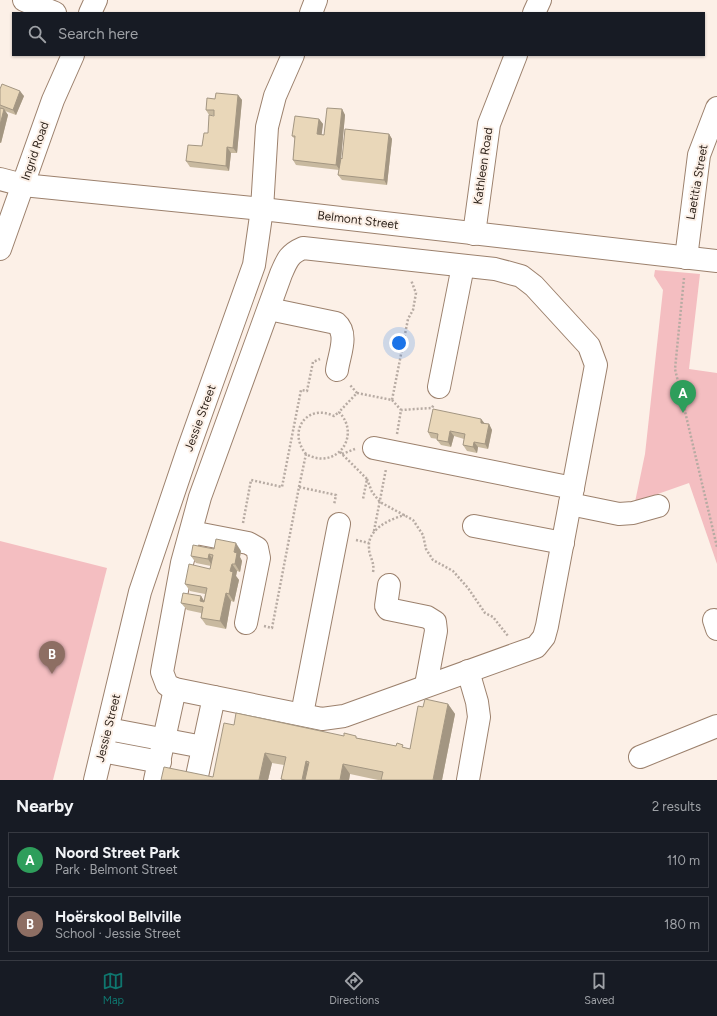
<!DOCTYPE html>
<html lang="en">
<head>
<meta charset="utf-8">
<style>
	:root { --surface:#171b24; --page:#242831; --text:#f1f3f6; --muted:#9ea1a6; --line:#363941; --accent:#0f766e }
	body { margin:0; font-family:Figtree,sans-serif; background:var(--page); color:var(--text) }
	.you { position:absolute; left:399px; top:343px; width:14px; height:14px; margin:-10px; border:3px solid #fff; border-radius:50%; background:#1a73e8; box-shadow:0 0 0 6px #1a73e833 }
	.badge { display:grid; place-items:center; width:26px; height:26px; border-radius:50%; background:var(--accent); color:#fff; font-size:13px; font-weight:700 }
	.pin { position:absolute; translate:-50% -33px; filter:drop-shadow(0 1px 2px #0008) }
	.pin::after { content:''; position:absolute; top:21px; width:14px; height:12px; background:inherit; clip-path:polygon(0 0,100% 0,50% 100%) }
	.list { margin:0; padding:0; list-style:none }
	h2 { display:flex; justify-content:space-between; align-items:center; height:52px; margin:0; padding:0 16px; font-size:17px }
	h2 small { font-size:13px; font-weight:400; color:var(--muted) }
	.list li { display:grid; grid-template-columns:26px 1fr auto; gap:12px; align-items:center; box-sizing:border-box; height:56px; margin:0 8px 8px; padding:0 8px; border:1px solid var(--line); border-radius:0px }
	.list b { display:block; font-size:15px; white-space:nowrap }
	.list p { margin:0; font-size:13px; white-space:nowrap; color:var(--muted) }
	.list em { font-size:13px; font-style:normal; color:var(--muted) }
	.icon { flex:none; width:22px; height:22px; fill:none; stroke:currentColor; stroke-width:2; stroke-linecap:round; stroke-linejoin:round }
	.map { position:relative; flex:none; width:717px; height:780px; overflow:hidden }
	.search { position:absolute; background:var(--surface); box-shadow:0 1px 3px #0004; left:12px; right:12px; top:12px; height:44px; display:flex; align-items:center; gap:10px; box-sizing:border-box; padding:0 14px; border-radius:0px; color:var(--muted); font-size:15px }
	.sheet { height:180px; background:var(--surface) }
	nav { display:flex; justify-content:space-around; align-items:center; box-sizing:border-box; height:56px; border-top:1px solid var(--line); background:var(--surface); font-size:11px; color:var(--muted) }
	nav a { display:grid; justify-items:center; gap:2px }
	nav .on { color:var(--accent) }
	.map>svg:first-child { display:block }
	.green { fill:#f4bec1 }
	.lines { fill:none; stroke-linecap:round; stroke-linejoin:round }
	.minor-casing { stroke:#9c816d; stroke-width:24 }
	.path { stroke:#b7aba3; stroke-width:2.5; stroke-dasharray:2 2; stroke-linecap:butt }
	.minor { stroke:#fff; stroke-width:22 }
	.wall { fill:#c8b99f }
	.shaded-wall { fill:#a39682 }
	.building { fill:#e9d7b9; stroke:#a39682 }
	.labels { text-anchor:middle; stroke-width:4; stroke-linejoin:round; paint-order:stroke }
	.street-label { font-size:12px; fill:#31261e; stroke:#fcf0e7 }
</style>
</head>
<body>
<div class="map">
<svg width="717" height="780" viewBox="0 0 717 780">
	<rect width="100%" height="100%" fill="#fcf0e7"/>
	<g class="green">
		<polygon points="655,270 700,274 689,369 717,373 717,564 689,483 635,502 645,454 663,290 654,276"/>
		<polygon points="0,541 107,568 53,780 0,780"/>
	</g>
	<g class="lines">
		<defs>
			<g id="minor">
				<polyline points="24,0 55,13"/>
				<polyline points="90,13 96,0"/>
				<polyline points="311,13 316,0"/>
				<polyline points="534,13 540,0"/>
				<polyline points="0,179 23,185 262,209 717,261"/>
				<polyline points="474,234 489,124 516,55"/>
				<path d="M303,248l192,21 26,7 13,10 55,60 7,19 -49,261 -3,11 -8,10 -192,69 -22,3 -147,-30 -8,-4 -5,-13 20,-109 18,-66 81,-223c6,-14 8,-20 22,-26z"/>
				<polyline points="0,249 53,100 73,55"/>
				<polyline points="686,258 699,155 717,108"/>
				<path d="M269,309l67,14c13,11 3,32 1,47"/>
				<polyline points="439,387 463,266"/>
				<polyline points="374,448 573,488"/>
				<polyline points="570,504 619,514 633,513 658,506"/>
				<polyline points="474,526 563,543"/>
				<polyline points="191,532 248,543 257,548 259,558 246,623"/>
				<polyline points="389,585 386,606 388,609 427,617 435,622 436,631 426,685"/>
				<polyline points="714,620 717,629"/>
				<polyline points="468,671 477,702 479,717 468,780"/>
				<polyline points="302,714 339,524"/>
				<polyline points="108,729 203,747"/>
				<polyline points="102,751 160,762"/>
				<polyline points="640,757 717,726"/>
				<polyline points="197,776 214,697"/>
				<polyline points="95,780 140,592 188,450 254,265 262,209 267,127 275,96 293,55"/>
				<polyline points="155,780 175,689"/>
			</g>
		</defs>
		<use href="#minor" class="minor-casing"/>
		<g class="path">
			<polyline points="684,278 675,369 717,547"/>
			<polyline points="357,393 392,400 408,319 413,310 416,293 411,280"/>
			<polyline points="392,400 401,410"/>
			<polyline points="397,434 401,410 432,408 434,404"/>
			<polyline points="340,452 367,479 363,499"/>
			<path d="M306,454c-19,-23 1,-51 28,-38l5,-4"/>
			<polyline points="342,454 355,449"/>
			<polyline points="367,479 372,492 380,502 413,520 423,535 426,549 433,560 453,571 468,588 485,613 493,617 508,636"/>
			<path d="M299,487l7,-33c30,17 56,-18 33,-42l18,-19 -7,-8"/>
			<polyline points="243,523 251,480 282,487 301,390 307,391 313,362 320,359"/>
			<polyline points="374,531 386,469"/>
			<polyline points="356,540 369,543"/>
			<path d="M373,572c2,-10 -4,-15 -4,-24 -2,-19 21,-29 36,-33"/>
			<polyline points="264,626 272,628 299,487 336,495 334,505"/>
		</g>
		<use href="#minor" class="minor"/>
	</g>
	<g class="wall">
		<polygon points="0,89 24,96 16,115 5,111 8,115 1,143 0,143"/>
		<polygon points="238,95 242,100 237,153 231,153 229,171 190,167 186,161 202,146 208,133 214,116 214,115 209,115 206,110 215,99"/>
		<polygon points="342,109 345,115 341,158 342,159 389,134 392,139 387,185 342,180 338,175 339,170 296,165 293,160 295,139 292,136 319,119 323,124 321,135 324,135"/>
		<polygon points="481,419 485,424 489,424 492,430 488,449 478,447 477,453 467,451 463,445 464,439 454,436 451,447 441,445 437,440 438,439 431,438 428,432"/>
		<polygon points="214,549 241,551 240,557 242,561 240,572 237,571 236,576 239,580 234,602 231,601 226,629 206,625 201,618 201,613 187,610 181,603 201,596 204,601 205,594 190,591 185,584 210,569 211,566 196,563 191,556"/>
		<polygon points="448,704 455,714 442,780 378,780 350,774 349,780 282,780 281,779 284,765 272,763 268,780 161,780 213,777 234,725 358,738 410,749 423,707"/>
	</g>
	<g class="shaded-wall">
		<polygon points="20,91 24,96 16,115 13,110"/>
		<polygon points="238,95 242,100 237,153 233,148"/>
		<polygon points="4,109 8,115 1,143 0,142 0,125"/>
		<polygon points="342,109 345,115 340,170 336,165"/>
		<polygon points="319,119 323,124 321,140 317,134"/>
		<polygon points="389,134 392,139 387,185 384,180"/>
		<polygon points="227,147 231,153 229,171 226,166"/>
		<polygon points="481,419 485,424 481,423"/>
		<polygon points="489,424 492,430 488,449 485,444"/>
		<polygon points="450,431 454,436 451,447 448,442"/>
		<polygon points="474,442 478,447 477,453 473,447"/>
		<polygon points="236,543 241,551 240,557 242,561 240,572 235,564 234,552"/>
		<polygon points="209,554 214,561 213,567 208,559"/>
		<polygon points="232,564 237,571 236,576 239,580 234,602 229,594 230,571"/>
		<polygon points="226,593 231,601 226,629 220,621"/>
		<polygon points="201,596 206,604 200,601"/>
		<polygon points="448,704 455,714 442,780 433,780"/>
		<polygon points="265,753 272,763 268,780 259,780"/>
		<polygon points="306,761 313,771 311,780 302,780"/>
		<polygon points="343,764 350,774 349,780 340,780"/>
	</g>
	<g class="building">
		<polygon points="2,84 20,91 13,110 0,105 0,89"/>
		<polygon points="216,93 238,95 233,148 227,147 226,166 186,161 188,145 202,146 204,133 208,133 209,115 214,116 214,110 206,110 207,98 215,99"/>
		<polygon points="0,108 4,109 0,125"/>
		<polygon points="327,108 342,109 336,165 293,160 295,136 292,136 295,116 319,119 317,134 324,135"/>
		<polygon points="345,129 389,134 384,180 338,175 341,158 342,159"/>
		<polygon points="433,409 481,419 481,423 489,424 485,444 474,442 473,447 463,445 465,434 450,431 448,442 437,440 438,434 428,432"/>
		<polygon points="216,539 236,543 234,552 237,553 235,564 232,564 230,571 233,572 229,594 226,593 220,621 201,618 203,607 181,603 183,593 201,596 200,601 204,602 207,588 185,584 189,564 210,569 213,555 209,554 208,559 191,556 193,545 214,549"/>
		<polygon points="425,699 448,704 433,780 381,780 383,772 343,764 340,780 305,780 309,762 306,761 302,780 285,780 281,779 286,757 265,753 259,780 161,780 164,767 213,777 224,723 234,725 236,713 344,736 344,733 356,736 356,738 396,746 397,743 403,745 402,747 410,749 418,706 423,707"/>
	</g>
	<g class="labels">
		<g class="street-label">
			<text transform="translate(35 151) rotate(-71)" y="4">Ingrid Road</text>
			<text transform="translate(483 166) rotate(-82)" y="4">Kathleen Road</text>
			<text transform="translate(697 182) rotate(-80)" y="4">Laetitia Street</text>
			<text transform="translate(358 220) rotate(7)" y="4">Belmont Street</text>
			<text transform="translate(200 418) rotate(-70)" y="4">Jessie Street</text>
			<text transform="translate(108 728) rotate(-76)" y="4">Jessie Street</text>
		</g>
	</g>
</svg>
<div class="you"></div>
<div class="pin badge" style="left:683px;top:413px;background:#2e9e5b">A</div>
<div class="pin badge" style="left:52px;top:674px;background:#8d6e63">B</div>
<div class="search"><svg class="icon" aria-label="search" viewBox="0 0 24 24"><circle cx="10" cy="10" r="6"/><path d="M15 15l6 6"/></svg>Search here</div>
</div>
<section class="sheet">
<h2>Nearby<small>2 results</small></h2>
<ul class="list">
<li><span class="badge" style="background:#2e9e5b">A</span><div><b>Noord Street Park</b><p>Park · Belmont Street</p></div><em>110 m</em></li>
<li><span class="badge" style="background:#8d6e63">B</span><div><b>Hoërskool Bellville</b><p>School · Jessie Street</p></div><em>180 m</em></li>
</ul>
</section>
<nav>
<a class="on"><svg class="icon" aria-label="map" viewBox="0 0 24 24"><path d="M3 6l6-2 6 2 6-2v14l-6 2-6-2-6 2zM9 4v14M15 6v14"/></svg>Map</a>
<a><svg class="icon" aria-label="directions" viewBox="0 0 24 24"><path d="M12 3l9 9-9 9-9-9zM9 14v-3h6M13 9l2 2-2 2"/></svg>Directions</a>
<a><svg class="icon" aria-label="saved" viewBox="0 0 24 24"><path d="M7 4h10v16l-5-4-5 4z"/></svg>Saved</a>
</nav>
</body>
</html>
